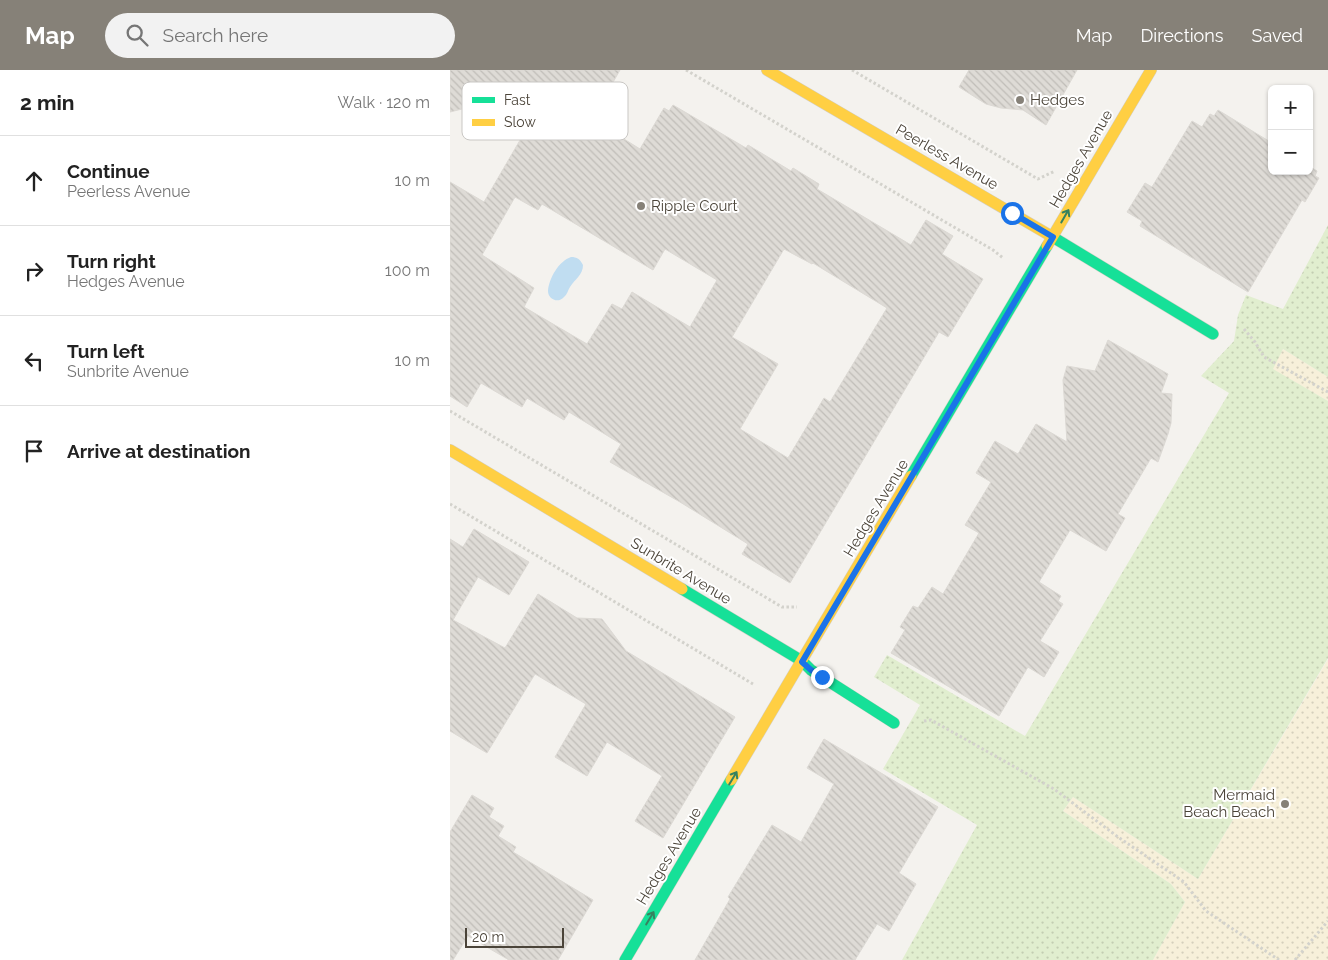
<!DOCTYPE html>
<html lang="en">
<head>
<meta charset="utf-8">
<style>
	:root { --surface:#fff; --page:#f2f2f2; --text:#222; --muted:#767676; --line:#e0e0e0; --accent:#868178 }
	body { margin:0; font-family:Raleway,sans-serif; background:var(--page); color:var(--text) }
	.controls { position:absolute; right:15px; top:15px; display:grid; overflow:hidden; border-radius:8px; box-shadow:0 1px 4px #0004 }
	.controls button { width:45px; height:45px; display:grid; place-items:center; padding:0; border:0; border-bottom:1px solid var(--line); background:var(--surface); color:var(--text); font:25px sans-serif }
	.scale { position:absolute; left:15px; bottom:12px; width:99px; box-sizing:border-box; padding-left:5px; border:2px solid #4b4439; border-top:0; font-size:14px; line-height:18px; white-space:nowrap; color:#4b4439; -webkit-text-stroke:4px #fff; paint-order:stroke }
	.stop { position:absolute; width:15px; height:15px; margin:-11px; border:4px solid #1a73e8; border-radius:50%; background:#fff }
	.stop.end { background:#1a73e8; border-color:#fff; box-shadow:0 1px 5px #0008 }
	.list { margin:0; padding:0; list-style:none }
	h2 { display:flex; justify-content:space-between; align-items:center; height:65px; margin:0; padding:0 20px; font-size:21px }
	h2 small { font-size:16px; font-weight:400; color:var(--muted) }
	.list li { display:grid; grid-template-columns:32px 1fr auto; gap:15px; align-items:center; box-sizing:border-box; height:90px; padding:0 20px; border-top:1px solid var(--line) }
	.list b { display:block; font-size:19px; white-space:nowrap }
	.list p { margin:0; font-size:16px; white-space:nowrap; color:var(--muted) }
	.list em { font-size:16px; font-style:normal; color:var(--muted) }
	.icon { flex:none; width:28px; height:28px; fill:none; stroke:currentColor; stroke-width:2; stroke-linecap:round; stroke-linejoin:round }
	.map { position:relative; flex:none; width:878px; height:890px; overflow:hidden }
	header { display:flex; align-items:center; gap:30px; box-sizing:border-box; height:70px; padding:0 25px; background:var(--accent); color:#fff }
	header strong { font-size:24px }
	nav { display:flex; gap:28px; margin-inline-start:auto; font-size:18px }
	.search { width:350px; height:45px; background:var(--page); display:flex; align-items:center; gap:12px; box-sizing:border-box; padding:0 18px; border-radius:28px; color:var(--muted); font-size:19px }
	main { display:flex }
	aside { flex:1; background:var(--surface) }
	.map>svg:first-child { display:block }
	.sand { fill:url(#sand-dots) }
	.park { fill:url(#park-dots) }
	.water { fill:#c0ddf1 }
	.building { fill:url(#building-back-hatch); stroke:#dcd9d4; fill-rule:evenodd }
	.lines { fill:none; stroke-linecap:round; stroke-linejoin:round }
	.fast-casing { stroke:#d3cfc5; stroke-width:12 }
	.slow-casing { stroke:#d3cfc5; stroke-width:12 }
	.path { stroke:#d3d2cc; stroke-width:3; stroke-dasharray:2.5 2.5; stroke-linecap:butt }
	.fast { stroke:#16e098; stroke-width:11 }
	.slow { stroke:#ffcf43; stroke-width:11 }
	.oneway { stroke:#36825f }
	.route { stroke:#1a73e8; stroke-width:6 }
	.poi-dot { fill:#868178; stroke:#fff; stroke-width:2 }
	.labels { text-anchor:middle; stroke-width:4; stroke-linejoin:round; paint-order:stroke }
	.poi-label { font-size:15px; fill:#4b4439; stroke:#fff; text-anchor:start }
	.street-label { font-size:15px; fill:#4b4439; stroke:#fff }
	.key { fill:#fff; stroke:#c9c7c4; stroke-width:1 }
	.key-label { font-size:14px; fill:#4b4439 }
</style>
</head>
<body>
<header>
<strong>Map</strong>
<div class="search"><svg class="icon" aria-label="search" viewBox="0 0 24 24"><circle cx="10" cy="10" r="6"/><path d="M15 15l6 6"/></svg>Search here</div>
<nav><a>Map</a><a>Directions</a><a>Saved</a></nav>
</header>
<main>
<aside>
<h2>2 min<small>Walk · 120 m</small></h2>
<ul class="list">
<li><svg class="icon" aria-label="ahead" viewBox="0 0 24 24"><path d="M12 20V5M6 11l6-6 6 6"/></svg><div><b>Continue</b><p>Peerless Avenue</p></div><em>10 m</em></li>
<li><svg class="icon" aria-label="right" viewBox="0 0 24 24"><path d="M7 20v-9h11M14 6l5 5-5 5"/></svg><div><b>Turn right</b><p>Hedges Avenue</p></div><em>100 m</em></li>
<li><svg class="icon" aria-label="left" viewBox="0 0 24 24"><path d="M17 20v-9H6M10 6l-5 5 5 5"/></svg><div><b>Turn left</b><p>Sunbrite Avenue</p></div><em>10 m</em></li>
<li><svg class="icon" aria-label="arrive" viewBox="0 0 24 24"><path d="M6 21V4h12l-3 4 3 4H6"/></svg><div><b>Arrive at destination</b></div></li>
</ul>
</aside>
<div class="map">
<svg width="878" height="890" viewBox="0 0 878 890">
	<defs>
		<pattern id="sand-dots" width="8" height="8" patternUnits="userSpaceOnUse" patternTransform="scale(1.25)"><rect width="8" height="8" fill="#f7f0da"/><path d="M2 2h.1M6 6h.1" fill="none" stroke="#d5cfbc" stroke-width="1.8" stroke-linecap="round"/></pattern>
		<pattern id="park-dots" width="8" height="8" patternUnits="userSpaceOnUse" patternTransform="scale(1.25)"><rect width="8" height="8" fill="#e1eecf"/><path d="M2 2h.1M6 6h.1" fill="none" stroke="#c3cdb2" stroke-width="1.8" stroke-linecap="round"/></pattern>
		<pattern id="building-back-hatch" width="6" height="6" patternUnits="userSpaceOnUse" patternTransform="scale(1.25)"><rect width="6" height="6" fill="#dedbd6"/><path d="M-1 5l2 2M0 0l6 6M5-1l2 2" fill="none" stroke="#c0bdb8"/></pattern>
	</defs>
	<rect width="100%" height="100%" fill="#f4f2ee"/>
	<g class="sand">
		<polygon points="833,279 878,307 878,331 822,299"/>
		<polygon points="878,589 878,890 703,890 735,832 721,814 613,741 623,727 748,809"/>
	</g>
	<polygon class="park" points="878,155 878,307 833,279 823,299 878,331 878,588 748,809 623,727 613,741 721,814 735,832 703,890 452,890 527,755 433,699 470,635 424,607 437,585 575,666 779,323 751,306 784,271 788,245 796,225 833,239"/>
	<path class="water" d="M121,187c6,0 9,2 12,8 0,10 -8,14 -13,22 -2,3 -3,8 -6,10 -6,7 -16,2 -16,-6 1,-13 11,-30 23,-34z"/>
	<g class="building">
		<path d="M0,0h170l-28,49 48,30 24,-41 5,3 4,-6 73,43 2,-3 43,26 2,-3 26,16 -2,5 94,56 15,-25 27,16 -11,18 41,25 -35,58 -9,-5 -149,251 -48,-29 6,-10 -68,-42 -70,-40 11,-18 -52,-32 -5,8 -37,-22 -5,9 -41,-24 -14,24 -17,-11v-214l34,20 39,-67 -49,-29 -24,6zM65,127l23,13 4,-6 111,66 12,-21 52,31 -27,47 -58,-35 -10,17 -10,-5 -25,40 -63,-37 10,-19 -52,-33zM334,179l28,15 1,-1 74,45 -57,94 -6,-4 -36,60 -48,-29 38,-65 -46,-27z"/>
		<polygon points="519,0 627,0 596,55 573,40 551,38 536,34 509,17"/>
		<polygon points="768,40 822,73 822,101 859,101 859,96 867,101 865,106 869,108 855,132 852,130 798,222 690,156 692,151 677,142 695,113 702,117 742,51 752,57 760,44 764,46"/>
		<polygon points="658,270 718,304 711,323 722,324 721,353 718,364 708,392 701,388 668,444 675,448 656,481 620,460 589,512 611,526 608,531 613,534 590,571 609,582 594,607 578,597 549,646 441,583 455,560 450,557 463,536 468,538 482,517 493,524 529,463 515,455 541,412 526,403 545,371 568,384 586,354 617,372 613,310 617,296 645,301"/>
		<polygon points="24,459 79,492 59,525 28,507 3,550 55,578 88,524 127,548 152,549 176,581 285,647 213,768 185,751 212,706 157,672 137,706 105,687 136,634 85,604 37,683 0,661 0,469 13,477"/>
		<polygon points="374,669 488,737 449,803 466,814 439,861 427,854 405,890 245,890 280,829 278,827 322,755 351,772 384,714 357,698"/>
		<polygon points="22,725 44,738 39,747 54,756 48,766 66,777 63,782 143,830 108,890 59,890 18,866 3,890 0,890 0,762"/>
	</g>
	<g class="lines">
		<defs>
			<g id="fast">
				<polyline points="601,166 763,264"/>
				<polyline points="461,406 597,176"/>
				<polyline points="232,519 352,591 361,600 444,653"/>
				<polyline points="175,890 281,710"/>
			</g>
			<g id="slow">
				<polyline points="317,0 601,166"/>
				<polyline points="597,176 701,0"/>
				<polyline points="0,380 232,519"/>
				<polyline points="281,710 461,406"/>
			</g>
		</defs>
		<use href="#fast" class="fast-casing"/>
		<use href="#slow" class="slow-casing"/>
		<g class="path">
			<polyline points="236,0 543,180 553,188"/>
			<polyline points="402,0 588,109 605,101"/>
			<polyline points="794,259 805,272 814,287 878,322"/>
			<polyline points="0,341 332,537 347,537"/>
			<polyline points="0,434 303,614"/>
			<polyline points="474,651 481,650 604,719 668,767 734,812 756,841 829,890"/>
			<polyline points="845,890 878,851"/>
		</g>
		<use href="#fast" class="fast"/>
		<use href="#slow" class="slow"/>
	</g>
	<defs><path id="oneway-shaft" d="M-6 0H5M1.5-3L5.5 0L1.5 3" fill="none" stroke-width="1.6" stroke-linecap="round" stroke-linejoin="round" transform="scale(1.25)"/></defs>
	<g class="oneway">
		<use href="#oneway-shaft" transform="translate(615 146) rotate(-60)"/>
		<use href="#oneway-shaft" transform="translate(283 708) rotate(-59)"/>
		<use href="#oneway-shaft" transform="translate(200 848) rotate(-59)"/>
	</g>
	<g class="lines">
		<polyline class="route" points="372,607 361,600 352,592 603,167 562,143"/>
	</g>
	<g class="poi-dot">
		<circle cx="570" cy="30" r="5"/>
		<circle cx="191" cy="136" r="5"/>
		<circle cx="835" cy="734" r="5"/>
	</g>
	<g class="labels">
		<g class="poi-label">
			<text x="580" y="35">Hedges</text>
			<text x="201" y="141">Ripple Court</text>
			<text x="825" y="730" text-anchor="end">Mermaid<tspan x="825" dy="17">Beach Beach</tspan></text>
		</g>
		<g class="street-label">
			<text transform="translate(497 87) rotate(30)" y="5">Peerless Avenue</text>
			<text transform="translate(631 89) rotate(-60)" y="5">Hedges Avenue</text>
			<text transform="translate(426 438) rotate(-59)" y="5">Hedges Avenue</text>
			<text transform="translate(231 501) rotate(31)" y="5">Sunbrite Avenue</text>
			<text transform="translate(219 786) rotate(-59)" y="5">Hedges Avenue</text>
		</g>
	</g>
	<rect x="12" y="12" width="166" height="58" rx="8" class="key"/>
	<rect x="22" y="27" width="23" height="6" fill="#16e098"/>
	<rect x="22" y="49" width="23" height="7" fill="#ffcf43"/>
	<g class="key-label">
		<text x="54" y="35">Fast</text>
		<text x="54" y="57">Slow</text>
	</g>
</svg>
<div class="controls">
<button>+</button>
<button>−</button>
</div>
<div class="scale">20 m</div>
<div class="stop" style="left:562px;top:143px"></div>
<div class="stop end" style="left:372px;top:607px"></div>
</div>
</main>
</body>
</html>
